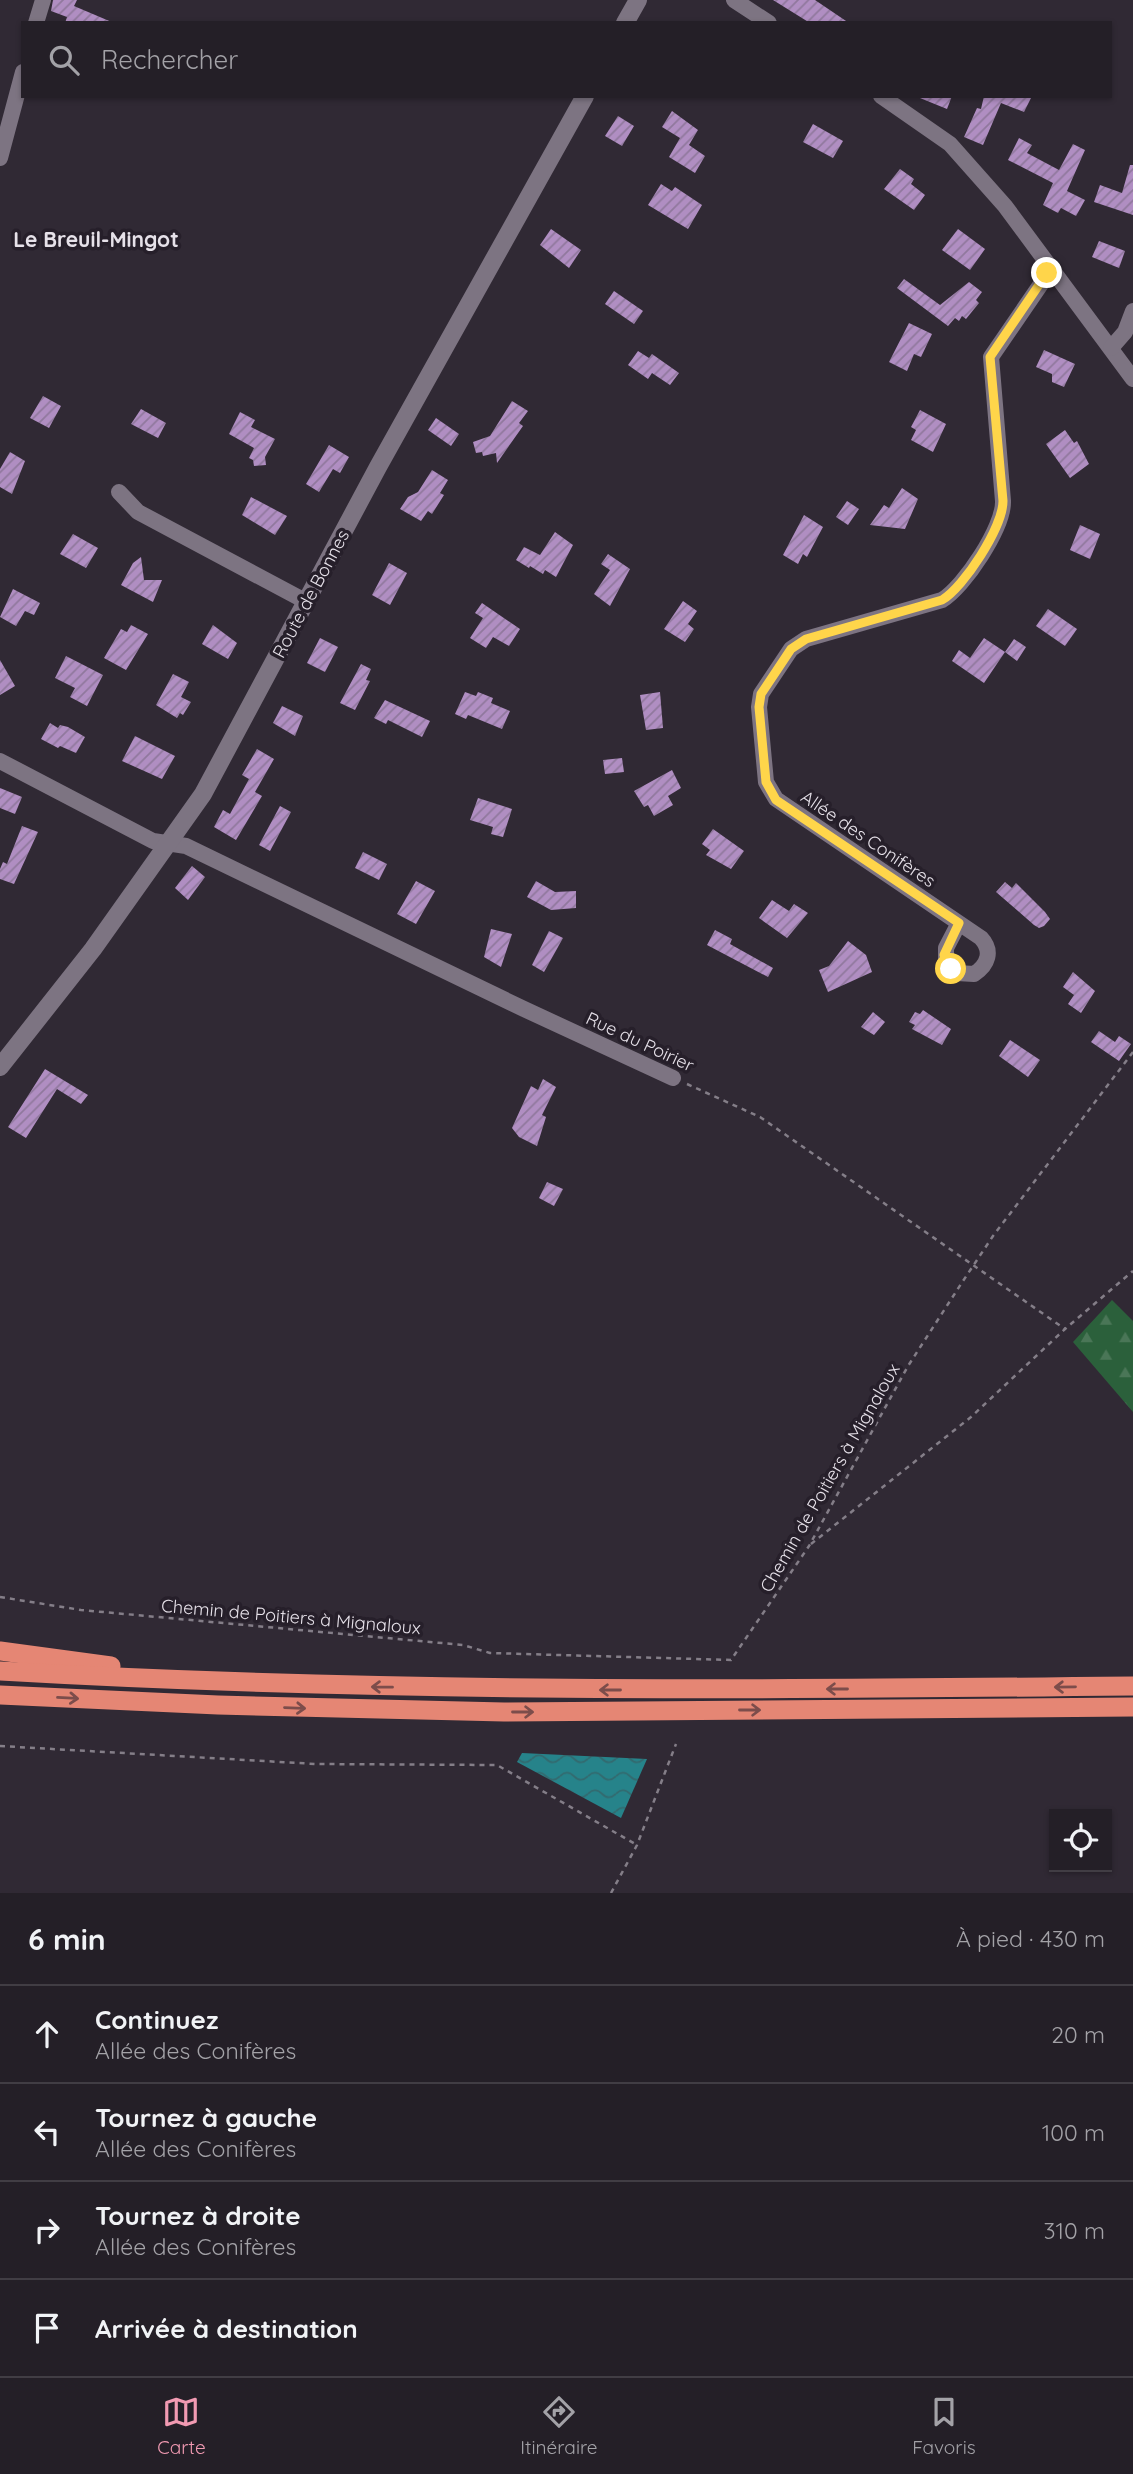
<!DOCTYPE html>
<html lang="fr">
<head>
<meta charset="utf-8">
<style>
	:root { --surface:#241f27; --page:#302c33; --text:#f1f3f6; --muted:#a3a2a7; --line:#413d44; --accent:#f19ab2 }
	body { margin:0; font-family:Quicksand,sans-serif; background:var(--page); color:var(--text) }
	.controls { position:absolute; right:21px; bottom:21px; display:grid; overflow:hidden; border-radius:0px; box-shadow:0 2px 5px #0004 }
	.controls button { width:63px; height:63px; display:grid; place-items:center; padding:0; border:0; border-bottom:2px solid var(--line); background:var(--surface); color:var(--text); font:35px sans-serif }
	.stop { position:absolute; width:21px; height:21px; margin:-16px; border:5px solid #ffd54a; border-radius:50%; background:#fff }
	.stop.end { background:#ffd54a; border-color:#fff; box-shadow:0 2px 7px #0008 }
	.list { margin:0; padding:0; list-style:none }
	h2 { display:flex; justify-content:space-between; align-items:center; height:91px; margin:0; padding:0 28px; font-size:30px }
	h2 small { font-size:23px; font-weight:400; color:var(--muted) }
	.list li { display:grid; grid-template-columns:46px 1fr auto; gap:21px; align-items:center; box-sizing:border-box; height:98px; padding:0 28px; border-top:2px solid var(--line) }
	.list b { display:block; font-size:26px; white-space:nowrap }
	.list p { margin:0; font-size:23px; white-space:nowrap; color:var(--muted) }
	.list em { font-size:23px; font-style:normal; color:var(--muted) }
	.icon { flex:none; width:38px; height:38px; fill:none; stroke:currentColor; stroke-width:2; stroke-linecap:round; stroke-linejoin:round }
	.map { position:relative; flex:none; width:1133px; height:1893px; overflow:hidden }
	.search { position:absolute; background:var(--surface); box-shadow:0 2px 5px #0004; left:21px; right:21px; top:21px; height:77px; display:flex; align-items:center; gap:18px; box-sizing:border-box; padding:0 24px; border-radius:0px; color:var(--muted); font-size:26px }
	.sheet { height:483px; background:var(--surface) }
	nav { display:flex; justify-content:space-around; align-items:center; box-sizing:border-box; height:98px; border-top:2px solid var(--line); background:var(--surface); font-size:19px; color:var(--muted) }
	nav a { display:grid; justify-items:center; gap:4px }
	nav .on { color:var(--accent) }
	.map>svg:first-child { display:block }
	.forest { fill:url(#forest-firs) }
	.water { fill:url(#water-waves) }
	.building { fill:url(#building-hatch) }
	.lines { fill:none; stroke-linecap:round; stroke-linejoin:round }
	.path { stroke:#847e88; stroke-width:2.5; stroke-dasharray:5 5; stroke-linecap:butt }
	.minor { stroke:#7d7482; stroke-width:16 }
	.tertiary { stroke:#7d7482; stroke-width:18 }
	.trunk { stroke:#e58674; stroke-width:19 }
	.oneway { stroke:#7c4d4b }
	.route { stroke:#ffd54a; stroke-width:9 }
	.labels { text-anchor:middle; stroke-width:7; stroke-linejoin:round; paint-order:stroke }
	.street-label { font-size:18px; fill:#e6e1e9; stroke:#261f2a }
	.quarter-label { font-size:21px; font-weight:bold; fill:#e6e1e9; stroke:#261f2a }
</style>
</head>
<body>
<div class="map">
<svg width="1133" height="1893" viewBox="0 0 1133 1893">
	<defs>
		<pattern id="forest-firs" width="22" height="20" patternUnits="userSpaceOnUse" patternTransform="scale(1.75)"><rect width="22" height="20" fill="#2b603b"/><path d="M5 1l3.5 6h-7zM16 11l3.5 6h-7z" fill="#4a7657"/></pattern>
		<pattern id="water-waves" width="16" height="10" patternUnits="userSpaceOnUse" patternTransform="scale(1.75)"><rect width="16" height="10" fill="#26838a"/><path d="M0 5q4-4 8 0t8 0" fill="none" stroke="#326a6f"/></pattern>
		<pattern id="building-hatch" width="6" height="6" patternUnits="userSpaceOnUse" patternTransform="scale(1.75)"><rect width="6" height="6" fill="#b08ec2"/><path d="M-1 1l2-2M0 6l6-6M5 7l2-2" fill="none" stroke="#90789d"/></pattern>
	</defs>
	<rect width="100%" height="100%" fill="#302934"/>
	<polygon class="forest" points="1112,1300 1133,1321 1133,1412 1073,1342"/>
	<polygon class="water" points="522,1753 647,1759 621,1818 517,1762"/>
	<g class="building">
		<polygon points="53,0 77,0 74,6 114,23 65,23 67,17 51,11"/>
		<polygon points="773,0 815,0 849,23 810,23"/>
		<polygon points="915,96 952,96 947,109"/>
		<polygon points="984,96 1032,96 1024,112 1001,103 983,145 964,137 977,108 981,109"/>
		<polygon points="672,111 698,130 689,145 705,156 695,173 669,157 680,138 662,127"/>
		<polygon points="618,116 634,126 622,146 605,136"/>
		<polygon points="813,124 843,141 833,158 803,142"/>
		<polygon points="1019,138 1032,145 1027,153 1059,170 1073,144 1085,150 1067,191 1085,200 1076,216 1061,208 1058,213 1043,205 1053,183 1008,160"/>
		<polygon points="1130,165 1133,165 1133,215 1094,202 1100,185 1122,193"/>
		<polygon points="900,169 914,179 911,184 925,195 914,210 884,189"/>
		<polygon points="661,184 672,191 675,187 702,205 688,229 648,205"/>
		<polygon points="551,229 581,250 569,268 540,245"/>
		<polygon points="958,229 985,249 970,270 942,250"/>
		<polygon points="1099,241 1125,251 1119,268 1092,257"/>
		<polygon points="904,279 940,305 969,282 982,292 976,300 979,303 966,319 962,316 959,321 955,318 948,326 897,288"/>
		<polygon points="614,291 643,311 634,324 605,304"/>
		<polygon points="909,323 932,334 921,357 914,354 907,371 889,362"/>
		<polygon points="1044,350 1075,364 1064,387 1052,382 1052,374 1036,367"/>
		<polygon points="638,351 649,358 652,354 679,373 670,385 652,373 648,379 628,365"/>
		<polygon points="43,396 61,406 49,428 30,418"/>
		<polygon points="512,401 528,411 519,423 523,426 497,463 496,453 483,456 482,452 476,453 473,442 490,436"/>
		<polygon points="141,409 166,423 158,438 131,424"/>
		<polygon points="920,410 946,424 933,452 911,440 916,430 911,427"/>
		<polygon points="240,412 255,420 251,427 275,439 265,457 266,465 254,466 253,460 249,458 254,448 229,434"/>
		<polygon points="436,418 459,434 451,446 428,430"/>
		<polygon points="1065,430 1074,443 1077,441 1089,464 1070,478 1046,444"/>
		<polygon points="329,445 349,457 340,473 333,469 319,492 306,484"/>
		<polygon points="10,452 25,461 12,494 0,487 0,469"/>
		<polygon points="432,470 448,480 440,493 444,495 432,514 428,511 421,521 400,509 408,497 418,492"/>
		<polygon points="902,488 918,499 905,529 870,525 884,505 889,508"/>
		<polygon points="251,497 287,516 275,535 242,515"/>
		<polygon points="847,501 859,509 848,525 836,517"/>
		<polygon points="804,515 823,527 807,557 803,554 798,564 783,555"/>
		<polygon points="1080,525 1100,534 1090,559 1070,550"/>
		<polygon points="555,532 573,545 556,577 545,570 543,574 530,566 529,568 516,560 524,547 540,555"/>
		<polygon points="73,534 98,548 86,568 60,554"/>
		<polygon points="608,554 630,569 610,606 594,594 610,570 601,564"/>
		<polygon points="141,557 144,580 162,580 153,602 121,585 133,563"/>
		<polygon points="389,563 407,573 390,605 372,595"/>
		<polygon points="13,589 40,603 34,615 25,611 16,626 0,617"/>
		<polygon points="683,601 697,611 688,624 694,629 685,642 664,629"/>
		<polygon points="482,603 520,629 509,646 493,637 486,648 470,638 483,618 475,613"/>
		<polygon points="1048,609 1077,629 1065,646 1036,626"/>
		<polygon points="131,625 148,634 126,670 104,658 121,629 127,632"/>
		<polygon points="213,625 237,643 228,659 202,644"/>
		<polygon points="320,638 338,647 325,672 307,663"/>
		<polygon points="984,638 1005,652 1014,639 1026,647 1017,661 1005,652 984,683 952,661 959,650 970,658"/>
		<polygon points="66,656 103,675 87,706 70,697 75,688 55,678"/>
		<polygon points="0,660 15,686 0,695"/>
		<polygon points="361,664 371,669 366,680 370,681 355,710 340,703"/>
		<polygon points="173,674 189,682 181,697 191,702 183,715 180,713 177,718 156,705"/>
		<polygon points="465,692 476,696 478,692 493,698 491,703 510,711 502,729 468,715 466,719 455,714"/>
		<polygon points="660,692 663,728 646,730 640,695"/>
		<polygon points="385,700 430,721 422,737 388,720 386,724 374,718"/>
		<polygon points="282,706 303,716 295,736 273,723"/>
		<polygon points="50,723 58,728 60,725 68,727 85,737 76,753 60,746 58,748 41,739"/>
		<polygon points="135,736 175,756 162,779 122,761"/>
		<polygon points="257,749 274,759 255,792 262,796 236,840 214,827 223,810 230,814 249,779 242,775"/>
		<polygon points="622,758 624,772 605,774 603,760"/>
		<polygon points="672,770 681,788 668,796 673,805 654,816 648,805 644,807 634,791"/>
		<polygon points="0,788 22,797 15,814 0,808"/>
		<polygon points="478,798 512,809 503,837 491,834 493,827 470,820"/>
		<polygon points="280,806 291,812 270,851 259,845"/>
		<polygon points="22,826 38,832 14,884 0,879 0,869 3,862 7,864"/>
		<polygon points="713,829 744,851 731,869 706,855 710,850 702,844"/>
		<polygon points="363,852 387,864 379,880 355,868"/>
		<polygon points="192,866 205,877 188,900 175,888"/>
		<polygon points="416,881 435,891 416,924 397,914"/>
		<polygon points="536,881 555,892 576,891 576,908 551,910 527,897"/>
		<polygon points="1005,882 1012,888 1016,883 1045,912 1050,919 1044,926 1039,928 1034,925 996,892"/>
		<polygon points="772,900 789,911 794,904 808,913 787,938 759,918"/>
		<polygon points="491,929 512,934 501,967 484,957"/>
		<polygon points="715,930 732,939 730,944 773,968 768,977 707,945"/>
		<polygon points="549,931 563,938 544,972 532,965"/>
		<polygon points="848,941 866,955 872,972 828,992 819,970 829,966"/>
		<polygon points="1073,972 1095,991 1081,1013 1068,1004 1074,995 1063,987"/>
		<polygon points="923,1010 951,1029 942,1045 912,1029 915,1025 909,1022 915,1012 920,1014"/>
		<polygon points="873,1012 885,1022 874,1035 861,1027"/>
		<polygon points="1099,1031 1115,1042 1119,1036 1131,1044 1119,1061 1091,1042"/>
		<polygon points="1010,1040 1040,1060 1028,1077 999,1056"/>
		<polygon points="45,1069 88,1095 81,1104 57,1089 26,1138 8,1127"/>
		<polygon points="543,1079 556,1087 542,1115 546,1117 537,1146 519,1137 512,1128 531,1086 538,1090"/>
		<polygon points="547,1182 563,1189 554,1206 539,1198"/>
	</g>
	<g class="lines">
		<g class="path">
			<polyline points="687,1084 760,1117 1065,1329"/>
			<polyline points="811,1544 971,1417 1065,1329 1133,1271"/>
			<polyline points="0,1597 81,1610 463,1645 490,1653 731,1660 809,1546 908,1366 961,1284 993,1236 1133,1052"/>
			<polyline points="0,1746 316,1764 497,1765 637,1845"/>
			<polyline points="611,1893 637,1845 676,1744"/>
		</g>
		<g class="minor">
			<polyline points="734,0 769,23"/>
			<polyline points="36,23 43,0"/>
			<polyline points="881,96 950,144 1005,206 1133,379"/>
			<polyline points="0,158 23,72"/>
			<polyline points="1111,348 1125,332 1133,311"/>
			<polyline points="119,492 138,512 307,602"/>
			<polyline points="0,761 153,841 186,846 524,1009 673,1078"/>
			<path d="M959,923l-13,25v13l11,12 17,1c14,-9 19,-23 7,-36l-205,-139 -10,-17 -7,-75 2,-13 30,-45 15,-10 136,-39c22,-13 62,-73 61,-99l-12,-144 61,-89"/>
		</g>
		<g class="tertiary">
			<polyline points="625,23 638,0"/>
			<polyline points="0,1067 93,949 203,794 378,467 585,96"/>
		</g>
		<g class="trunk">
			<polyline points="0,1651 111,1666"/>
			<path d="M0,1671c378,22 755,19 1133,15"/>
			<polyline points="0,1695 218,1705 504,1712 1133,1707"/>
		</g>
	</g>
	<defs><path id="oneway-shaft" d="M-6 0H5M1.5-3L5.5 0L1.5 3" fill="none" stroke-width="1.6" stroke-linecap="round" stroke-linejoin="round" transform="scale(1.75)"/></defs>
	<g class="oneway">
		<use href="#oneway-shaft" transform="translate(382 1687) rotate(-179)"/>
		<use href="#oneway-shaft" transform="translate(1065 1687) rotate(179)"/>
		<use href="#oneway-shaft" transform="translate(837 1689) rotate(180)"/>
		<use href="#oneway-shaft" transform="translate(610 1690) rotate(-180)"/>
		<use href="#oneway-shaft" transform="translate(68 1698) rotate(3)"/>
		<use href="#oneway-shaft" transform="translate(295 1708) rotate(2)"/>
		<use href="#oneway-shaft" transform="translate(750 1710)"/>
		<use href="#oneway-shaft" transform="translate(523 1712)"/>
	</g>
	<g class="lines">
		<path class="route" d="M951,969l-7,-14 15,-32 -183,-123 -10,-18 -7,-75 2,-13 30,-45 15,-10 136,-39c22,-13 61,-73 61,-99l-13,-144 57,-84"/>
	</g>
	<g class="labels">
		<g class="street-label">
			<text transform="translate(311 594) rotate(-62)" y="6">Route de Bonnes</text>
			<text transform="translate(868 839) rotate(34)" y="6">Allée des Conifères</text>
			<text transform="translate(640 1042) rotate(25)" y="6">Rue du Poirier</text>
			<text transform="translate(830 1478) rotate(-60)" y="6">Chemin de Poitiers à Mignaloux</text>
			<text transform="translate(291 1617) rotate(5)" y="6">Chemin de Poitiers à Mignaloux</text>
		</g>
		<g class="quarter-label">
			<text x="96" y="247">Le Breuil-Mingot</text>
		</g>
	</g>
</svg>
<div class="controls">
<button><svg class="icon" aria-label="locate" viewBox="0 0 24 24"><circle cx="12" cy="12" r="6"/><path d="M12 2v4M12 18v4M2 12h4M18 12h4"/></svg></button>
</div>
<div class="stop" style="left:951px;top:969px"></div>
<div class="stop end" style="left:1047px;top:273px"></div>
<div class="search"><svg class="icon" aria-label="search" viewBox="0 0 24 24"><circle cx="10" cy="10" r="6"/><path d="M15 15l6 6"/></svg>Rechercher</div>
</div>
<section class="sheet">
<h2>6 min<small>À pied · 430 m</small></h2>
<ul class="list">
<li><svg class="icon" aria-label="ahead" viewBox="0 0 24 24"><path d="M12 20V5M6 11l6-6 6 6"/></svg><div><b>Continuez</b><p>Allée des Conifères</p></div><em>20 m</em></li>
<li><svg class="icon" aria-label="left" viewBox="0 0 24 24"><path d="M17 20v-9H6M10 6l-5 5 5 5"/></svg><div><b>Tournez à gauche</b><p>Allée des Conifères</p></div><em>100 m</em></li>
<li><svg class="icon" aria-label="right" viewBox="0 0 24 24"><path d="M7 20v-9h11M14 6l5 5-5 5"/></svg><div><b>Tournez à droite</b><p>Allée des Conifères</p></div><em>310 m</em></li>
<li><svg class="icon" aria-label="arrive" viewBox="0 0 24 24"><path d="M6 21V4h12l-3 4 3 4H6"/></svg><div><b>Arrivée à destination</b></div></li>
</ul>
</section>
<nav>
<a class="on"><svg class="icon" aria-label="map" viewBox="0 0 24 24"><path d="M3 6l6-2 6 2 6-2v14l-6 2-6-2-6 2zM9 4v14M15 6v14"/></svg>Carte</a>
<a><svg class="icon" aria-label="directions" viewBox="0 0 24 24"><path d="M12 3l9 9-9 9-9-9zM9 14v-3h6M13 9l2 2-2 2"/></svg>Itinéraire</a>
<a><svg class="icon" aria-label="saved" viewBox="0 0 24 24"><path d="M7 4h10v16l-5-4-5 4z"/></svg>Favoris</a>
</nav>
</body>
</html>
